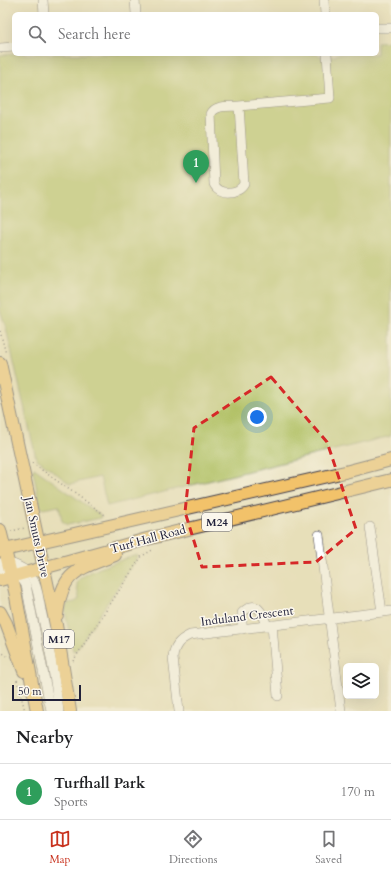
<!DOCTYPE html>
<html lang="en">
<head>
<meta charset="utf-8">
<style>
	:root { --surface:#fff; --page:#f2f2f2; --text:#202124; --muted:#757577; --line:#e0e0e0; --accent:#c8321e }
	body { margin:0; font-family:Cardo,serif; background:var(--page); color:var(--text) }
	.controls { position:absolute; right:12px; bottom:12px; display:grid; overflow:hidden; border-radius:6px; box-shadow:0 4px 16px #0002 }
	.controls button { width:36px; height:36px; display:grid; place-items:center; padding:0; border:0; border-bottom:1px solid var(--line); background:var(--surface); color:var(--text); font:20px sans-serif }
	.scale { position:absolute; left:12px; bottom:10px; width:69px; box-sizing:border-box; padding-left:4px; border:2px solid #22223b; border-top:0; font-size:11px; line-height:14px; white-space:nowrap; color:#22223b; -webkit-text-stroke:3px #fbf7ec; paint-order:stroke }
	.you { position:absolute; left:257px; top:417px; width:14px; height:14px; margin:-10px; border:3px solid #fff; border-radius:50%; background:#1a73e8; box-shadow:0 0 0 6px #1a73e833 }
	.badge { display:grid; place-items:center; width:26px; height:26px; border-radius:50%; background:var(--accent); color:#fff; font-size:13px; font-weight:700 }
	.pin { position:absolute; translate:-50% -33px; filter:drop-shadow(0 1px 2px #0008) }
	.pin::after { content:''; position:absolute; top:21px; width:14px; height:12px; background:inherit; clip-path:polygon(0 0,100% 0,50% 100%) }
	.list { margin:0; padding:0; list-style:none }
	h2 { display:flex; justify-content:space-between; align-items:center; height:52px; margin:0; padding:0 16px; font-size:17px }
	h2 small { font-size:13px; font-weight:400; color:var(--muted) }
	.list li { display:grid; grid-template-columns:26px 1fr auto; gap:12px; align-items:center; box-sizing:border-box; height:56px; padding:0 16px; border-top:1px solid var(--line) }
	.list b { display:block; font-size:15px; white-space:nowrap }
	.list p { margin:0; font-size:13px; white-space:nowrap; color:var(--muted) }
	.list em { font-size:13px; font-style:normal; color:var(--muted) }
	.icon { flex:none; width:22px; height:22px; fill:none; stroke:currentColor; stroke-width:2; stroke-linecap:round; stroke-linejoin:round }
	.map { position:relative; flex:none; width:391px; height:711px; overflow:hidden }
	.search { position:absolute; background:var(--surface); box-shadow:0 4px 16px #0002; left:12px; right:12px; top:12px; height:44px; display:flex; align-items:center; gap:10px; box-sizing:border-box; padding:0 14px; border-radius:6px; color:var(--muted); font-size:15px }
	.sheet { height:108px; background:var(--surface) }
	nav { display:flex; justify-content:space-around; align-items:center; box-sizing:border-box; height:56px; border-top:1px solid var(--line); background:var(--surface); font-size:11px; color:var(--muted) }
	nav a { display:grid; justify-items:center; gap:2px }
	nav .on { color:var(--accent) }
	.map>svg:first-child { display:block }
	.green { fill:#b0c063; stroke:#69714f }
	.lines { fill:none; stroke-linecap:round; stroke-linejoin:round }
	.minor-casing { stroke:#403e4e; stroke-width:10 }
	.major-casing { stroke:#403e4e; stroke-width:14 }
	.path { stroke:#403e4e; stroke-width:1.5; stroke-dasharray:1 3; stroke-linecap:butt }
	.minor { stroke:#fff; stroke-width:9 }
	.major { stroke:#f2c26a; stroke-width:12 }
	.marked { fill:none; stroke:#d62828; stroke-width:3; stroke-dasharray:8 5; stroke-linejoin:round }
	.labels { text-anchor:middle; stroke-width:3; stroke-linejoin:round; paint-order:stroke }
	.shield { fill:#fbf7ec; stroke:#636270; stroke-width:1 }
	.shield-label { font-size:11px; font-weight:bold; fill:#22223b }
	.street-label { font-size:12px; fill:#22223b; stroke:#fbf7ec }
</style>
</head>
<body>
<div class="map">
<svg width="391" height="711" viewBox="0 0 391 711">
	<rect width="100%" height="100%" fill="#fbf7ec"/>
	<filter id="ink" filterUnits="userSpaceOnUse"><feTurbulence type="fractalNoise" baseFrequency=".025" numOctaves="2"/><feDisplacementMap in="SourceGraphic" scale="8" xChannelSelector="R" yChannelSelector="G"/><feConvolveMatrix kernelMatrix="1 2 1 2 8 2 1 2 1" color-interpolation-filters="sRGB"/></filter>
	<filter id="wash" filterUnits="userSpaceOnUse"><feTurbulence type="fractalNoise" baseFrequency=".012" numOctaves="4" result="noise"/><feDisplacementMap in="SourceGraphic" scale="16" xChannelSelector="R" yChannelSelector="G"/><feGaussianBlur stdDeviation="0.9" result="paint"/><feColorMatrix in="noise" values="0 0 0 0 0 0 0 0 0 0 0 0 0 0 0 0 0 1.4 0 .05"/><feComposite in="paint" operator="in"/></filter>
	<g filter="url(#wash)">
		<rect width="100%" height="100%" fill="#e7dfb9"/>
		<g class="green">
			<polygon points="391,41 391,436 107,506 100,477 70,484 36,458 6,328 0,310 0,55 19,54 316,54 323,57 336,56 337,54 377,54 377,42"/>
			<polygon points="34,468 100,515 101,518 67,525 62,521 59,506 43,509 40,506 33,471"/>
			<path d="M137,555l1,2 -62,93 -3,1 -8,-40 1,-5 2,-3 7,-1 4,-3c0,-6 -4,-12 -1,-18 3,-8 49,-23 59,-26z"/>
		</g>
	</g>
	<g filter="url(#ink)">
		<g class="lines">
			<defs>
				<g id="minor">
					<polyline points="43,0 44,14"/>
					<polyline points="135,0 136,14"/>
					<polyline points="324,0 325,14"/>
					<polyline points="377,28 391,28"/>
					<polyline points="0,48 14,47"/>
					<path d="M239,106c-9,1 -24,-2 -28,8l3,70c5,11 24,11 30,0l-5,-78 91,-8 -3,-44"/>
					<polyline points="370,527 382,612"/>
					<polyline points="319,535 341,711"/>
					<path d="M0,563c12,-1 25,4 32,15 6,8 7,22 9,32 8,34 14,67 18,101"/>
					<path d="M0,571c11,0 21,4 26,14l25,126"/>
					<polyline points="272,625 278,696"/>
					<path d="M242,629v-16c15,-15 21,0 25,13"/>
					<path d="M179,711l-6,-53c1,-12 6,-18 17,-23l201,-24"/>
				</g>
				<g id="major">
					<polyline points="0,363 56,625 70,711"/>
					<polyline points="0,530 15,591 37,711"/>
					<polyline points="0,551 345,472 391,460"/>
					<polyline points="0,580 147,539 391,480"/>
					<polyline points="0,612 6,623 24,671"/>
					<path d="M57,615c5,-45 21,-45 58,-60"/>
				</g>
			</defs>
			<use href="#minor" class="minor-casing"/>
			<use href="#major" class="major-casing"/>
			<g class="path">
				<polyline points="0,331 6,354"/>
				<polyline points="32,463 105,515"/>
				<polyline points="11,531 25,528"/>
				<polyline points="0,651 7,656"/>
				<polyline points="73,661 135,566 142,556 154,549"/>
				<polyline points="17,680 25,711"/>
			</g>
			<use href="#minor" class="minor"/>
			<use href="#major" class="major"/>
		</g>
	</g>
	<path d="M0 0H391V711H0ZM271,377l56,65 29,87 -40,33 -114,5 -17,-55 9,-84z" fill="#e7dfb9" fill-opacity=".55" fill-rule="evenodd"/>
	<path class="marked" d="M271,377l56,65 29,87 -40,33 -114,5 -17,-55 9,-84z"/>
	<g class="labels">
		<g class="shield">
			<rect x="202" y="513" width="30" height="18" rx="3"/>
			<rect x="44" y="630" width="30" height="18" rx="3"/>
		</g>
		<g class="shield-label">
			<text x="217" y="526">M24</text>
			<text x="59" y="643">M17</text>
		</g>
		<g class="street-label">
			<text transform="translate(37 537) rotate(78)" y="4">Jan Smuts Drive</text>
			<text transform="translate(148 539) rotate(-15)" y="4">Turf Hall Road</text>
			<text transform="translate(247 616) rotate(-7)" y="4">Induland Crescent</text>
		</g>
	</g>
</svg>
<div class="controls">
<button><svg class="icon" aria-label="layers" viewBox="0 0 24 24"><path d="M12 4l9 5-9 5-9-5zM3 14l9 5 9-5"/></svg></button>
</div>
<div class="scale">50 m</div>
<div class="you"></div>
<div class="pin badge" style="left:196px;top:183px;background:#2e9e5b">1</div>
<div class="search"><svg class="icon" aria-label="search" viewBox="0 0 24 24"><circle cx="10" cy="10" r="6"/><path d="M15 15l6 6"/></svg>Search here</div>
</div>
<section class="sheet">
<h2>Nearby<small></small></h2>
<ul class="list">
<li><span class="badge" style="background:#2e9e5b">1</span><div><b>Turfhall Park</b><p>Sports</p></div><em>170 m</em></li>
</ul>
</section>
<nav>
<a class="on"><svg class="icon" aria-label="map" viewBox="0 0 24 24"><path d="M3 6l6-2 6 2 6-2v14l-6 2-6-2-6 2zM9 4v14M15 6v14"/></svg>Map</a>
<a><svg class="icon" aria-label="directions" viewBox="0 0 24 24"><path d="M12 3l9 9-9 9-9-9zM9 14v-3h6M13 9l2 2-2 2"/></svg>Directions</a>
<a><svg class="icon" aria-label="saved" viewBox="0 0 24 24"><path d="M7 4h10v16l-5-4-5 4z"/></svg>Saved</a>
</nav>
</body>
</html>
